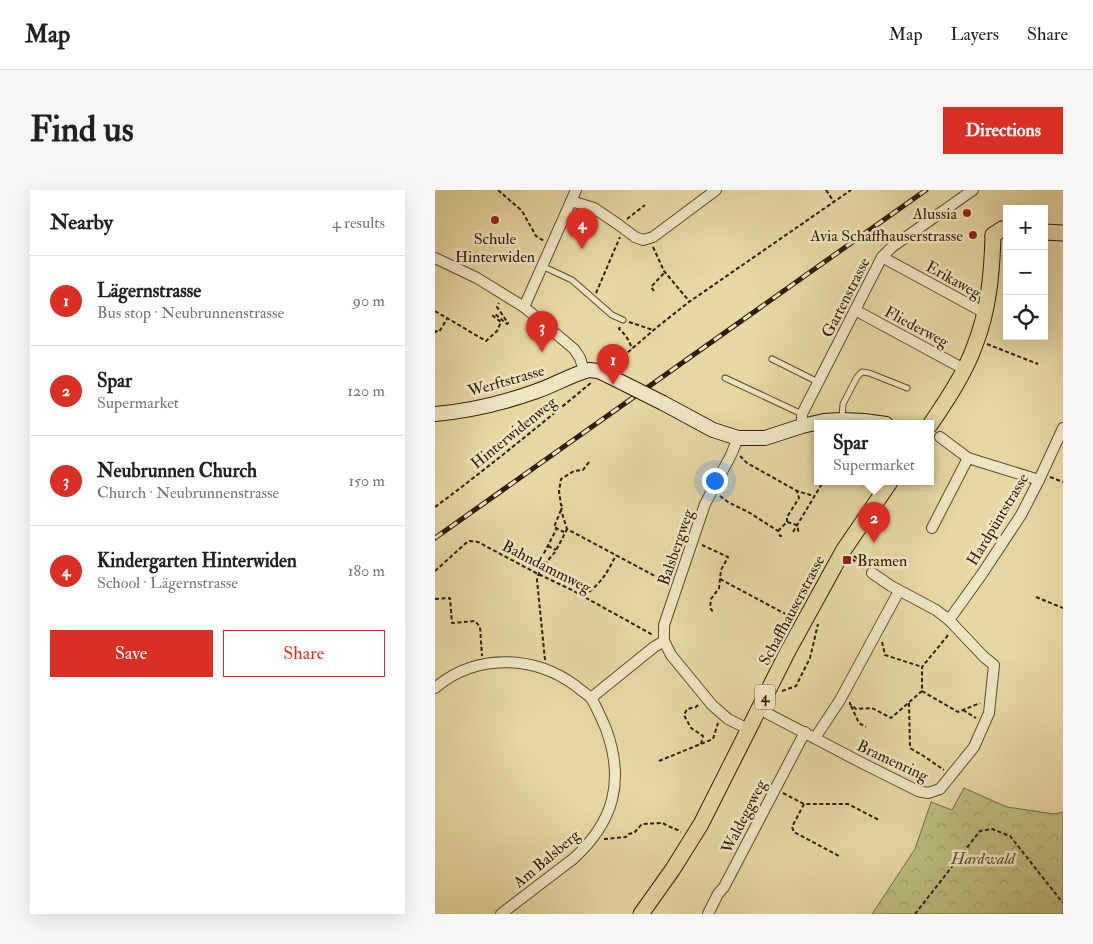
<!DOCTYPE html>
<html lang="en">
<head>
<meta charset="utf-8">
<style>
	:root { --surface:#fff; --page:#f6f6f6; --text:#202124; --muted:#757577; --line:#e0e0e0; --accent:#d93025 }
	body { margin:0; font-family:"IM FELL Double Pica",serif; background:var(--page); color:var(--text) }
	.controls { position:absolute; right:15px; top:15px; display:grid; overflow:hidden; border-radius:0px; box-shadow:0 5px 20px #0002 }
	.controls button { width:45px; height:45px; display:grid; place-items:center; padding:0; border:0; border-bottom:1px solid var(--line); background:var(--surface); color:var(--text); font:25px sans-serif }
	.you { position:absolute; left:279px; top:290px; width:18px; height:18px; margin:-12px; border:4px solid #fff; border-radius:50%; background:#1a73e8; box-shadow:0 0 0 8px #1a73e833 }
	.badge { display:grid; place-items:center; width:32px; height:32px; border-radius:50%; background:var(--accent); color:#fff; font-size:16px; font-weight:700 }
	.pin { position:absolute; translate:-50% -41px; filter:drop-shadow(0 1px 2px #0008) }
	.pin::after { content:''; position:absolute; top:26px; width:18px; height:15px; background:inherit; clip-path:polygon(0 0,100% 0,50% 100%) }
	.popup { position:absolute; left:379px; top:230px; width:120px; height:65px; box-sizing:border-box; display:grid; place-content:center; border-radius:0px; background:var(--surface); filter:drop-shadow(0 1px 4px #0005); font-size:16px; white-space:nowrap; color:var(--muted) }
	.popup b { font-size:19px; color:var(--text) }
	.popup::after { content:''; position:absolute; left:50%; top:100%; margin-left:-10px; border:10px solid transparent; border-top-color:var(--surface) }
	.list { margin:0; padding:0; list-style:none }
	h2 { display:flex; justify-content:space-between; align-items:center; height:65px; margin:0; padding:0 20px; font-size:21px }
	h2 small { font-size:16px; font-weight:400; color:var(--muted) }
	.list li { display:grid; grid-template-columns:32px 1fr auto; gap:15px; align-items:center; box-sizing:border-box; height:90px; padding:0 20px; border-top:1px solid var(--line) }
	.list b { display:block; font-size:19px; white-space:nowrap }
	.list p { margin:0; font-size:16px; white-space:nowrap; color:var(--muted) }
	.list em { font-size:16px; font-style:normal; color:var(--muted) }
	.actions { display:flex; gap:10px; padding:15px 20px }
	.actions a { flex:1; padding:11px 0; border:1px solid var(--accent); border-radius:0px; text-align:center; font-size:18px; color:var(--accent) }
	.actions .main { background:var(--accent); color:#fff }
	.icon { flex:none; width:28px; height:28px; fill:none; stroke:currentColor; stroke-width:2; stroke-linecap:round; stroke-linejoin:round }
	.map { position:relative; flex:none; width:628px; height:724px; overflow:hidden; border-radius:0px }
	header { display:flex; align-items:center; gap:30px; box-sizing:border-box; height:70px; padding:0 25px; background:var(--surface); border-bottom:1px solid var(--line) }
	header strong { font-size:24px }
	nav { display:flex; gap:28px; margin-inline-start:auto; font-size:18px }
	.intro { display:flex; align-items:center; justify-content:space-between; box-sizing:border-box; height:120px; padding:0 30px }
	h1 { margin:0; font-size:35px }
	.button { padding:12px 22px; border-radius:0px; background:var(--accent); color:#fff; font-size:18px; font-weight:700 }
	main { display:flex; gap:30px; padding:0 30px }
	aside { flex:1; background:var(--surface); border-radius:0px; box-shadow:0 5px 20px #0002 }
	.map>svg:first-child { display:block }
	.forest { fill:url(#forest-crowns); stroke:#756c44 }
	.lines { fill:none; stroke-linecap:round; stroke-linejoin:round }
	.lane-casing { stroke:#5c4c2f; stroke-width:7 }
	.street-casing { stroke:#5c4c2f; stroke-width:12 }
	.secondary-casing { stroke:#2e1d08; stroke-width:16 }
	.primary-casing { stroke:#2e1d08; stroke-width:17 }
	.path { stroke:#2e1d08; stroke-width:2; stroke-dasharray:4 2.5; stroke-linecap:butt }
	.lane { stroke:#efe5c3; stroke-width:5 }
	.street { stroke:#efe5c3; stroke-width:10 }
	.secondary { stroke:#efe5c3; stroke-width:14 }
	.primary { stroke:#e6d7a3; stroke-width:15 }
	.rail-casing { stroke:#2e1d08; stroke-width:5 }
	.rail { stroke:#efe5c3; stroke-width:3; stroke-dasharray:9; stroke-linecap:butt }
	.secondary-bridge-casing { stroke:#2e1d08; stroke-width:16; stroke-linecap:butt }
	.secondary-bridge { stroke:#efe5c3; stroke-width:14 }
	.poi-dot { fill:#8f2418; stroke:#efe5c3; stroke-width:2 }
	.labels { text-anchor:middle; stroke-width:5; stroke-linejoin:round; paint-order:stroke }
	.shield { fill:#efe5c3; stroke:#685940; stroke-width:1 }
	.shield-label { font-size:15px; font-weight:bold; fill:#2e1d08 }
	.poi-label { font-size:16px; fill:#2e1d08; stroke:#efe5c3; text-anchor:end }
	.street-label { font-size:16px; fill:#2e1d08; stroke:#efe5c3 }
	.park-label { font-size:16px; font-style:italic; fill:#594d2c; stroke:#efe5c3 }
</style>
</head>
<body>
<header>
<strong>Map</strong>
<nav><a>Map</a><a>Layers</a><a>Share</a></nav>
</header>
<div class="intro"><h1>Find us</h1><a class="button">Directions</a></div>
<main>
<aside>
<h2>Nearby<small>4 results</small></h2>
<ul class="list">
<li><span class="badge">1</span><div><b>Lägernstrasse</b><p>Bus stop · Neubrunnenstrasse</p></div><em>90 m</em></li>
<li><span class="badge">2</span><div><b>Spar</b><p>Supermarket</p></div><em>120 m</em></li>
<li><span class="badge">3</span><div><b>Neubrunnen Church</b><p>Church · Neubrunnenstrasse</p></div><em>150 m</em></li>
<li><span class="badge">4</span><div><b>Kindergarten Hinterwiden</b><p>School · Lägernstrasse</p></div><em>180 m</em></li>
</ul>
<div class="actions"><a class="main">Save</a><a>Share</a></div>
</aside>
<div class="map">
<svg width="628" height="724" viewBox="0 0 628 724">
	<defs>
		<pattern id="forest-crowns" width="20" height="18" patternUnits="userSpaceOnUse" patternTransform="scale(1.25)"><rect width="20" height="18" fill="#bcbc80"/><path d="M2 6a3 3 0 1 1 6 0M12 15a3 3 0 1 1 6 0" fill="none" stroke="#a2a16d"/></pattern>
	</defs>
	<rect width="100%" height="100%" fill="#e6d7a3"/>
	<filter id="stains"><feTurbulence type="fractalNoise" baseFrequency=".004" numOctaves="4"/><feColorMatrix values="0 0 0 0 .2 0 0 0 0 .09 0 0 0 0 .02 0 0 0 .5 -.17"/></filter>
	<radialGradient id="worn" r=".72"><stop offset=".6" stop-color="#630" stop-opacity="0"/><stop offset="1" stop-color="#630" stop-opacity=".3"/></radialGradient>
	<polygon class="forest" points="529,598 572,617 619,624 628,622 628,724 437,724 480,659 496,612 517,620"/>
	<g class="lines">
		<defs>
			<g id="lane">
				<polyline points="107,76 137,90 177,125 188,130"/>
				<polyline points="337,169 383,192"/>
				<polyline points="290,188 367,224"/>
				<polyline points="407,228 408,214 422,187 427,182 434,183 472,198"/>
			</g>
			<g id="street">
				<polyline points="136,11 159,18 184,35 200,47 208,50 218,47 281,0"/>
				<polyline points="447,67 550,123"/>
				<polyline points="0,68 42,88 89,117 139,159 145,168 149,181"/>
				<polyline points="89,117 141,0"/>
				<polyline points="420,120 529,179"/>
				<polyline points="367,236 367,224 447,67 457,57 538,0"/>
				<polyline points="505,247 533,268 604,290"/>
				<polyline points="303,248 296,265 270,314 229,435 229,451 236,465 277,515 293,529 313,539"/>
				<polyline points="497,338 533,268"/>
				<polyline points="514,430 547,384 586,325 604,290 628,238"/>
				<path d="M0,498c41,-35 99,-33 141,-2 4,4 11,8 15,12 4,6 12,24 15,31 19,52 8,93 -33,130l-72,55"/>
				<polyline points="156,508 219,457 229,451"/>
				<polyline points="324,519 427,573 483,601 493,603 505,599 539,557 554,523 559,475 549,467 514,430 501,420 456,396 437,383"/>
				<polyline points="380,548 405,510 464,401"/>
				<polyline points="273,724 283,704 289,697 370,542"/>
			</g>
			<g id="secondary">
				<polyline points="228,213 278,240 303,248 330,248 367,236 389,231 407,230 429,231 451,234"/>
				<path d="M0,224c34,-3 68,-11 99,-22 19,-6 36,-17 55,-22l9,1 11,5"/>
			</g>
			<g id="primary">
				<polyline points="609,42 628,43"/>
				<polyline points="558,45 567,39 572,39"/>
				<path d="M495,235c17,-25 35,-52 45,-80 14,-36 17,-73 18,-110"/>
				<polyline points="206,724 238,679 266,634 353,461 408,361 455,292"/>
			</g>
		</defs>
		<use href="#lane" class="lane-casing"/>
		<use href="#street" class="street-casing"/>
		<use href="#secondary" class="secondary-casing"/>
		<use href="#primary" class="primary-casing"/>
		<g class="path">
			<polyline points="63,0 87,21 101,46 109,51"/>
			<polyline points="391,0 399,12"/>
			<polyline points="570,23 572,22"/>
			<polyline points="192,29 210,15"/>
			<polyline points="218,57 229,81 254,111"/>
			<polyline points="219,101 216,97 230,82"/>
			<polyline points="161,103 185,47"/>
			<polyline points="0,121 51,151 62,141 66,132 58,126 60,124 72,134 73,133 62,117 64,113"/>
			<polyline points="194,132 218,140"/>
			<path d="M185,137l-1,2c7,6 10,11 13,20"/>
			<polyline points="0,143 1,141 4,142 12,129"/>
			<polyline points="552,154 603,174"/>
			<polyline points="178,175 221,138 254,112 416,0"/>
			<polyline points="305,266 312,273 362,301 379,306"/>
			<polyline points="154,272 148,280 139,281 126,289 124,301 126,315 128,316 126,320 132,339 233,393"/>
			<polyline points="615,287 628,292"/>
			<polyline points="285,306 293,312 315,323 343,341 345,346 347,346"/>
			<path d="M0,317c54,-40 105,-82 157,-125"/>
			<polyline points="126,320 119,337 129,342"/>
			<polyline points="352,332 352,327 364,308 362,301"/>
			<polyline points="343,341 352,332 362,335 364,344"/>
			<polyline points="358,342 388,292"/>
			<polyline points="267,355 293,367 286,380 284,398 276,409 275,418 279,423"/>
			<polyline points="113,356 121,360"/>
			<polyline points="419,366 431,375"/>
			<polyline points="417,369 429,378"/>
			<polyline points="108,376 107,367 122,338"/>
			<polyline points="0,381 31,353 35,351 43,352 103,384 135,399 218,445"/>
			<polyline points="285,389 358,428"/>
			<path d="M149,406c18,-14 22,-21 32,-41"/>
			<polyline points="601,407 628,418"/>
			<polyline points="0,409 15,408 17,433 40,431 45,437 47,466"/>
			<polyline points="447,452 450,465 487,477"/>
			<path d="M110,470l-8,-80c2,-12 11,-19 18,-28 4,-7 8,-15 12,-23"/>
			<polyline points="347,501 361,496 375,468 383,434"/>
			<polyline points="487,501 523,522 545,513"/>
			<polyline points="415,512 415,514 421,519 437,518 456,528 487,501 487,477 514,444"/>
			<polyline points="474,513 475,558 487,565 509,580"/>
			<polyline points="263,515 261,517 252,519 249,525 256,538 268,546 266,554"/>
			<polyline points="416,516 424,533 431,537"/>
			<polyline points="528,520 541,528"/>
			<polyline points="224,571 278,549 283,533"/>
			<polyline points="348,603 369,614 413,614 444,630"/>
			<polyline points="369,614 357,637 359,642 404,666"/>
			<path d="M169,649l22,-2 2,-3 6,-1 8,-9 21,-1c5,4 12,5 18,9"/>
			<polyline points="480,724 545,641 557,639 575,646 628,713"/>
		</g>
		<use href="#lane" class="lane"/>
		<use href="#street" class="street"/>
		<use href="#secondary" class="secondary"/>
		<use href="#primary" class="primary"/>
		<defs>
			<polyline id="rail" points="0,348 491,0"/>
		</defs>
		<use href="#rail" class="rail-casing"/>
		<use href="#rail" class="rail"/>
		<defs>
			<polyline id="secondary-bridge" points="174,186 228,213"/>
		</defs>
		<use href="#secondary-bridge" class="secondary-bridge-casing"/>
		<use href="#secondary-bridge" class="secondary-bridge"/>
	</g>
	<g class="poi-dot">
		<circle cx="532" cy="23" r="5"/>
		<circle cx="60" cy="30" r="5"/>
		<circle cx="538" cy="45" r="5"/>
		<rect x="407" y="365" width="10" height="10" rx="2.5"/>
	</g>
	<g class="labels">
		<rect class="shield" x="320" y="494.5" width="20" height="25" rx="4"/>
		<g class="shield-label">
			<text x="330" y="512">4</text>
		</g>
		<g class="poi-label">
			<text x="522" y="29">Alussia</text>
			<text x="528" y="51">Avia Schaffhauserstrasse</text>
			<text x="60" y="54" text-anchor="middle">Schule<tspan x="60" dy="18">Hinterwiden</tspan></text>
			<text x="422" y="376" text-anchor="start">Bramen</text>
		</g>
		<g class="street-label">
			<text transform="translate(519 89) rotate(29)" y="6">Erikaweg</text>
			<text transform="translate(410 107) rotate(-63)" y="6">Gartenstrasse</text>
			<text transform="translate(482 136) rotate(28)" y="6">Fliederweg</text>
			<text transform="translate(71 190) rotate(-16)" y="6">Werftstrasse</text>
			<text transform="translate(78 242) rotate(-39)" y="6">Hinterwidenweg</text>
			<text transform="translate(562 329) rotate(-59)" y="6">Hardpüntstrasse</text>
			<text transform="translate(240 357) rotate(-71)" y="6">Balsbergweg</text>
			<text transform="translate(112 376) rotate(27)" y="6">Bahndammweg</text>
			<text transform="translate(356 420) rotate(-62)" y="6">Schaffhauserstrasse</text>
			<text transform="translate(458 570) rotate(25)" y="6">Bramenring</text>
			<text transform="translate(308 626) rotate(-63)" y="6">Waldeggweg</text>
			<text transform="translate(111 668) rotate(-40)" y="6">Am Balsberg</text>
		</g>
		<g class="park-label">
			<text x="548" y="674">Hardwald</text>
		</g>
	</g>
	<rect width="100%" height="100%" filter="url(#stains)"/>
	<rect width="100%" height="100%" fill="url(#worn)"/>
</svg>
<div class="controls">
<button>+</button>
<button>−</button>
<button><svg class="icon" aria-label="locate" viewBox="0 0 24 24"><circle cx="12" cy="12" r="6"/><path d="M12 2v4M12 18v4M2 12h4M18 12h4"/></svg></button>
</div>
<div class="you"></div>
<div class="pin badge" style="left:178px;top:195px">1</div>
<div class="pin badge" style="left:439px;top:353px">2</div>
<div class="popup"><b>Spar</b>Supermarket</div>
<div class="pin badge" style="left:107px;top:162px">3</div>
<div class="pin badge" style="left:147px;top:59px">4</div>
</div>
</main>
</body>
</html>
